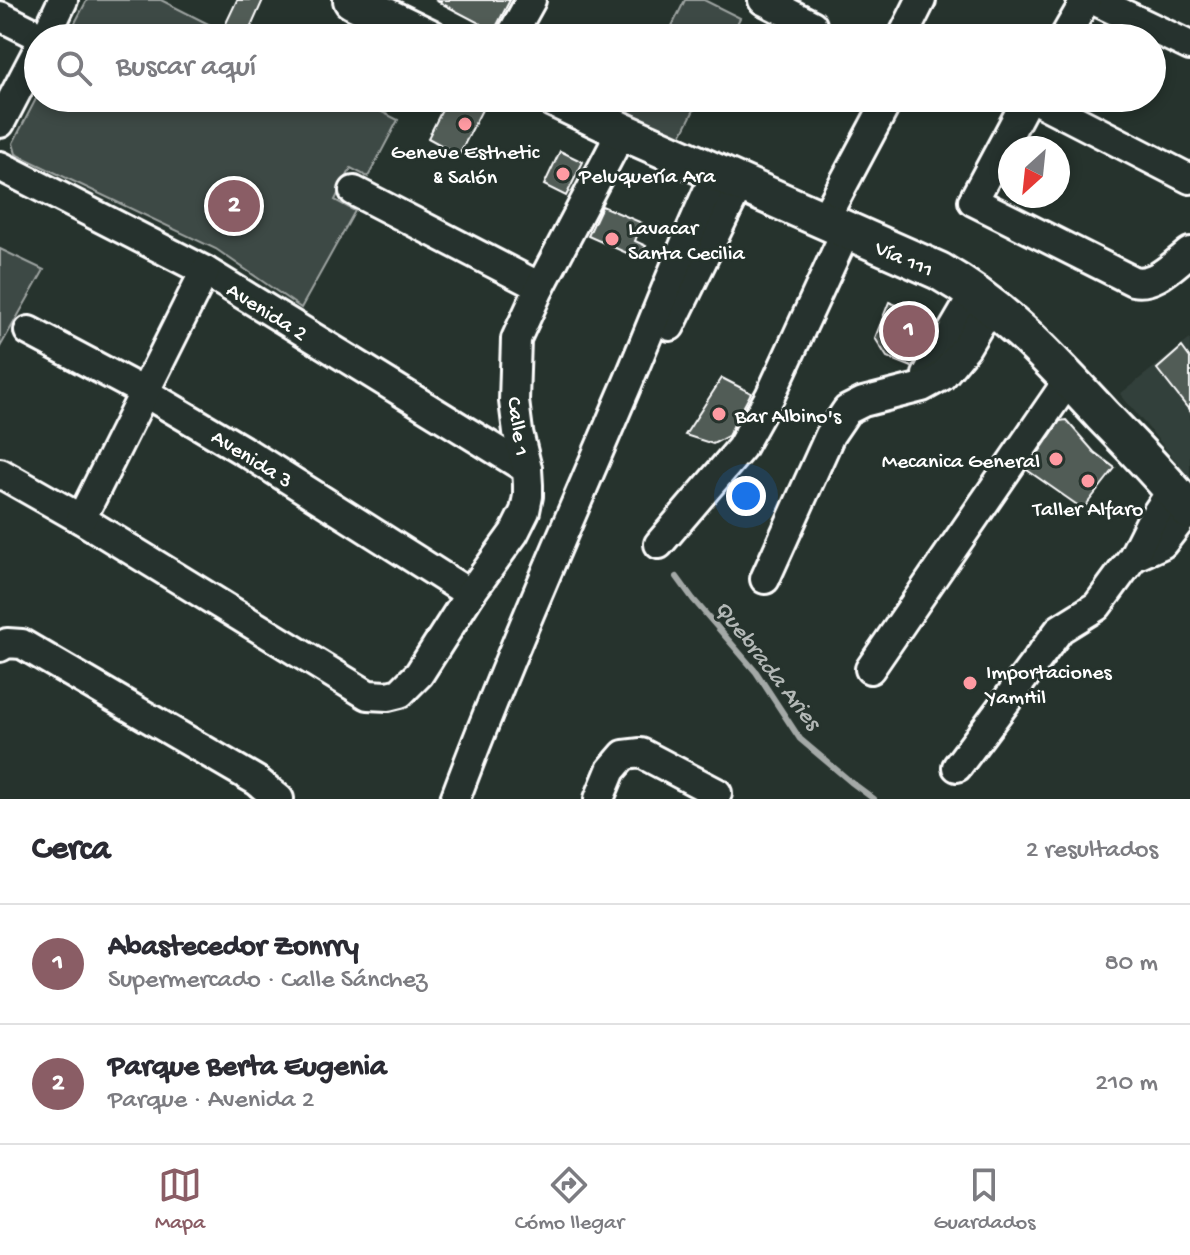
<!DOCTYPE html>
<html lang="es">
<head>
<meta charset="utf-8">
<style>
	:root { --surface:#fff; --page:#f2f2f3; --text:#2b2b33; --muted:#7c7c81; --line:#e1e1e2; --accent:#8a5d65 }
	body { margin:0; font-family:"Gochi Hand",sans-serif; background:var(--page); color:var(--text) }
	.compass { position:absolute; left:998px; top:136px; width:72px; height:72px; border-radius:50%; background:var(--surface); box-shadow:0 4px 12px #0003; rotate:207deg }
	.you { position:absolute; left:746px; top:496px; width:28px; height:28px; margin:-20px; border:6px solid #fff; border-radius:50%; background:#1a73e8; box-shadow:0 0 0 12px #1a73e833 }
	.badge { display:grid; place-items:center; width:52px; height:52px; border-radius:50%; background:var(--accent); color:#fff; font-size:26px; font-weight:700 }
	.pin { position:absolute; translate:-50% -50%; border:4px solid #fff; box-shadow:0 2px 8px #0006 }
	.list { margin:0; padding:0; list-style:none }
	h2 { display:flex; justify-content:space-between; align-items:center; height:104px; margin:0; padding:0 32px; font-size:34px }
	h2 small { font-size:26px; font-weight:400; color:var(--muted) }
	.list li { display:grid; grid-template-columns:52px 1fr auto; gap:24px; align-items:center; box-sizing:border-box; height:120px; padding:0 32px; border-top:2px solid var(--line) }
	.list b { display:block; font-size:30px; white-space:nowrap }
	.list p { margin:0; font-size:26px; white-space:nowrap; color:var(--muted) }
	.list em { font-size:26px; font-style:normal; color:var(--muted) }
	.icon { flex:none; width:44px; height:44px; fill:none; stroke:currentColor; stroke-width:2; stroke-linecap:round; stroke-linejoin:round }
	.map { position:relative; flex:none; width:1190px; height:799px; overflow:hidden }
	.search { position:absolute; background:var(--surface); box-shadow:0 4px 12px #0003; left:24px; right:24px; top:24px; height:88px; display:flex; align-items:center; gap:20px; box-sizing:border-box; padding:0 28px; border-radius:44px; color:var(--muted); font-size:30px }
	.sheet { height:344px; background:var(--surface) }
	nav { display:flex; justify-content:space-around; align-items:center; box-sizing:border-box; height:112px; border-top:2px solid var(--line); background:var(--surface); font-size:22px; color:var(--muted) }
	nav a { display:grid; justify-items:center; gap:4px }
	nav .on { color:var(--accent) }
	.map>svg:first-child { display:block }
	.built { fill:#333f3a }
	.green { fill:#3e4944; stroke:#9ea4a2; stroke-width:2 }
	.lines { fill:none; stroke-linecap:round; stroke-linejoin:round }
	.stream { stroke:#a4a9a7; stroke-width:6 }
	.building { fill:#515c57; stroke:#fff; stroke-width:2 }
	.minor-casing { stroke:#fff; stroke-width:34 }
	.major-casing { stroke:#fff; stroke-width:42 }
	.minor { stroke:#26332d; stroke-width:28 }
	.major { stroke:#26332d; stroke-width:36 }
	.poi-dot { fill:#ff9aa2; stroke:#26332d; stroke-width:3 }
	.labels { text-anchor:middle; stroke-width:6; stroke-linejoin:round; paint-order:stroke }
	.poi-label { font-size:22px; fill:#fff; stroke:#26332d; text-anchor:start }
	.street-label { font-size:22px; fill:#fff; stroke:#26332d }
	.water-label { font-size:24px; font-style:italic; fill:#b3b8b6; stroke:#26332d }
</style>
</head>
<body>
<div class="map">
<svg width="1190" height="799" viewBox="0 0 1190 799">
	<rect width="100%" height="100%" fill="#26332d"/>
	<filter id="ink" filterUnits="userSpaceOnUse"><feTurbulence type="fractalNoise" baseFrequency=".0125" numOctaves="2"/><feDisplacementMap in="SourceGraphic" scale="16" xChannelSelector="R" yChannelSelector="G"/><feConvolveMatrix kernelMatrix="1 2 1 2 8 2 1 2 1" color-interpolation-filters="sRGB"/></filter>
	<g filter="url(#ink)">
		<polygon class="built" points="1190,339 1190,478 1120,394"/>
		<g class="green">
			<polygon points="87,0 161,0 236,38 67,38"/>
			<polygon points="685,0 704,0 740,18 730,38 666,38"/>
			<polygon points="38,95 38,98 354,98 398,120 368,177 351,168 335,200 355,211 301,308 216,249 16,154 13,143"/>
			<polygon points="636,98 700,98 680,138 629,112"/>
			<polygon points="0,249 44,270 0,347"/>
		</g>
		<g class="lines">
			<polyline class="stream" points="677,577 693,599 756,672 800,739 851,782 874,799"/>
		</g>
		<g class="building">
			<polygon points="237,0 263,0 246,38 219,38"/>
			<polygon points="435,0 510,0 494,31"/>
			<polygon points="448,98 488,98 459,155 428,138"/>
			<polygon points="560,151 583,162 566,196 544,185"/>
			<polygon points="602,206 642,223 635,241 646,246 638,258 588,236"/>
			<polygon points="889,302 938,323 912,367 887,357 875,338"/>
			<polygon points="1182,347 1190,358 1190,411 1157,369"/>
			<polygon points="722,378 751,393 728,436 713,444 685,435"/>
			<polygon points="1066,420 1094,452 1115,468 1083,509 1027,470 1060,421"/>
		</g>
		<g class="lines">
			<defs>
				<g id="minor">
					<polyline points="763,0 812,25"/>
					<polyline points="1094,0 1190,46"/>
					<polyline points="0,16 44,38"/>
					<polyline points="45,38 63,0"/>
					<polyline points="510,38 531,0"/>
					<polyline points="902,38 921,0"/>
					<polyline points="1064,38 1086,0"/>
					<path d="M1028,98l-55,103 160,80c22,5 40,-16 57,-29"/>
					<polyline points="1038,98 1044,104 1190,179"/>
					<polyline points="0,123 38,50"/>
					<polyline points="0,166 205,271 527,469"/>
					<polyline points="354,191 540,287"/>
					<polyline points="824,220 889,98"/>
					<polyline points="670,326 740,183"/>
					<polyline points="29,331 144,392 249,454 470,594"/>
					<polyline points="927,375 975,293"/>
					<polyline points="0,473 81,519 368,695 388,696 400,693 419,674 470,594 514,533 525,511 528,496 528,485 527,469 518,432 514,401 516,339 540,287 622,131"/>
					<polyline points="81,519 205,271"/>
					<polyline points="659,544 741,448 770,396 846,231"/>
					<polyline points="1133,557 1162,544 1189,509"/>
					<polyline points="765,579 830,435 847,410 863,402 922,387 942,376 966,347 991,305"/>
					<polyline points="0,647 7,643 22,644 257,781 279,799"/>
					<polyline points="870,669 1069,379"/>
					<polyline points="957,767 1060,629 1097,606 1133,557 1150,523 1173,489"/>
					<path d="M455,799c51,-136 110,-269 167,-403 32,-74 60,-151 95,-224"/>
					<polyline points="599,799 611,770 624,755 641,753 717,793"/>
				</g>
				<g id="major">
					<polyline points="352,0 430,38"/>
					<path d="M553,98l69,33 317,140c67,38 112,89 164,145 30,31 60,61 87,95"/>
				</g>
			</defs>
			<use href="#minor" class="minor-casing"/>
			<use href="#major" class="major-casing"/>
			<use href="#minor" class="minor"/>
			<use href="#major" class="major"/>
		</g>
	</g>
	<g class="poi-dot">
		<circle cx="465" cy="124" r="8"/>
		<circle cx="563" cy="174" r="8"/>
		<circle cx="612" cy="239" r="8"/>
		<circle cx="719" cy="414" r="8"/>
		<circle cx="1056" cy="459" r="8"/>
		<circle cx="1088" cy="481" r="8"/>
		<circle cx="970" cy="683" r="8"/>
	</g>
	<g class="labels">
		<g class="poi-label">
			<text x="465" y="158" text-anchor="middle">Geneve Esthetic<tspan x="465" dy="25">&amp; Salón</tspan></text>
			<text x="579" y="182">Peluquería Ara</text>
			<text x="628" y="234">Lavacar<tspan x="628" dy="25">Santa Cecilia</tspan></text>
			<text x="735" y="422">Bar Albino's</text>
			<text x="1040" y="467" text-anchor="end">Mecanica General</text>
			<text x="1088" y="515" text-anchor="middle">Taller Alfaro</text>
			<text x="986" y="678">Importaciones<tspan x="986" dy="25">YamHil</tspan></text>
		</g>
		<g class="street-label">
			<text transform="translate(905 257) rotate(24)" y="8">Vía 111</text>
			<text transform="translate(268 310) rotate(32)" y="8">Avenida 2</text>
			<text transform="translate(520 426) rotate(82)" y="8">Calle 1</text>
			<text transform="translate(253 457) rotate(32)" y="8">Avenida 3</text>
		</g>
		<g class="water-label">
			<text transform="translate(769 664) rotate(52)" y="8">Quebrada Aries</text>
		</g>
	</g>
</svg>
<svg class="compass" viewBox="-18 -18 36 36"><path d="M0-13l5 13h-10z" fill="#e53935"/><path d="M0 13l5-13h-10z" fill="#7c7c81"/></svg>
<div class="you"></div>
<div class="pin badge" style="left:909px;top:331px">1</div>
<div class="pin badge" style="left:234px;top:206px">2</div>
<div class="search"><svg class="icon" aria-label="search" viewBox="0 0 24 24"><circle cx="10" cy="10" r="6"/><path d="M15 15l6 6"/></svg>Buscar aquí</div>
</div>
<section class="sheet">
<h2>Cerca<small>2 resultados</small></h2>
<ul class="list">
<li><span class="badge">1</span><div><b>Abastecedor Zonrry</b><p>Supermercado · Calle Sánchez</p></div><em>80 m</em></li>
<li><span class="badge">2</span><div><b>Parque Berta Eugenia</b><p>Parque · Avenida 2</p></div><em>210 m</em></li>
</ul>
</section>
<nav>
<a class="on"><svg class="icon" aria-label="map" viewBox="0 0 24 24"><path d="M3 6l6-2 6 2 6-2v14l-6 2-6-2-6 2zM9 4v14M15 6v14"/></svg>Mapa</a>
<a><svg class="icon" aria-label="directions" viewBox="0 0 24 24"><path d="M12 3l9 9-9 9-9-9zM9 14v-3h6M13 9l2 2-2 2"/></svg>Cómo llegar</a>
<a><svg class="icon" aria-label="saved" viewBox="0 0 24 24"><path d="M7 4h10v16l-5-4-5 4z"/></svg>Guardados</a>
</nav>
</body>
</html>
